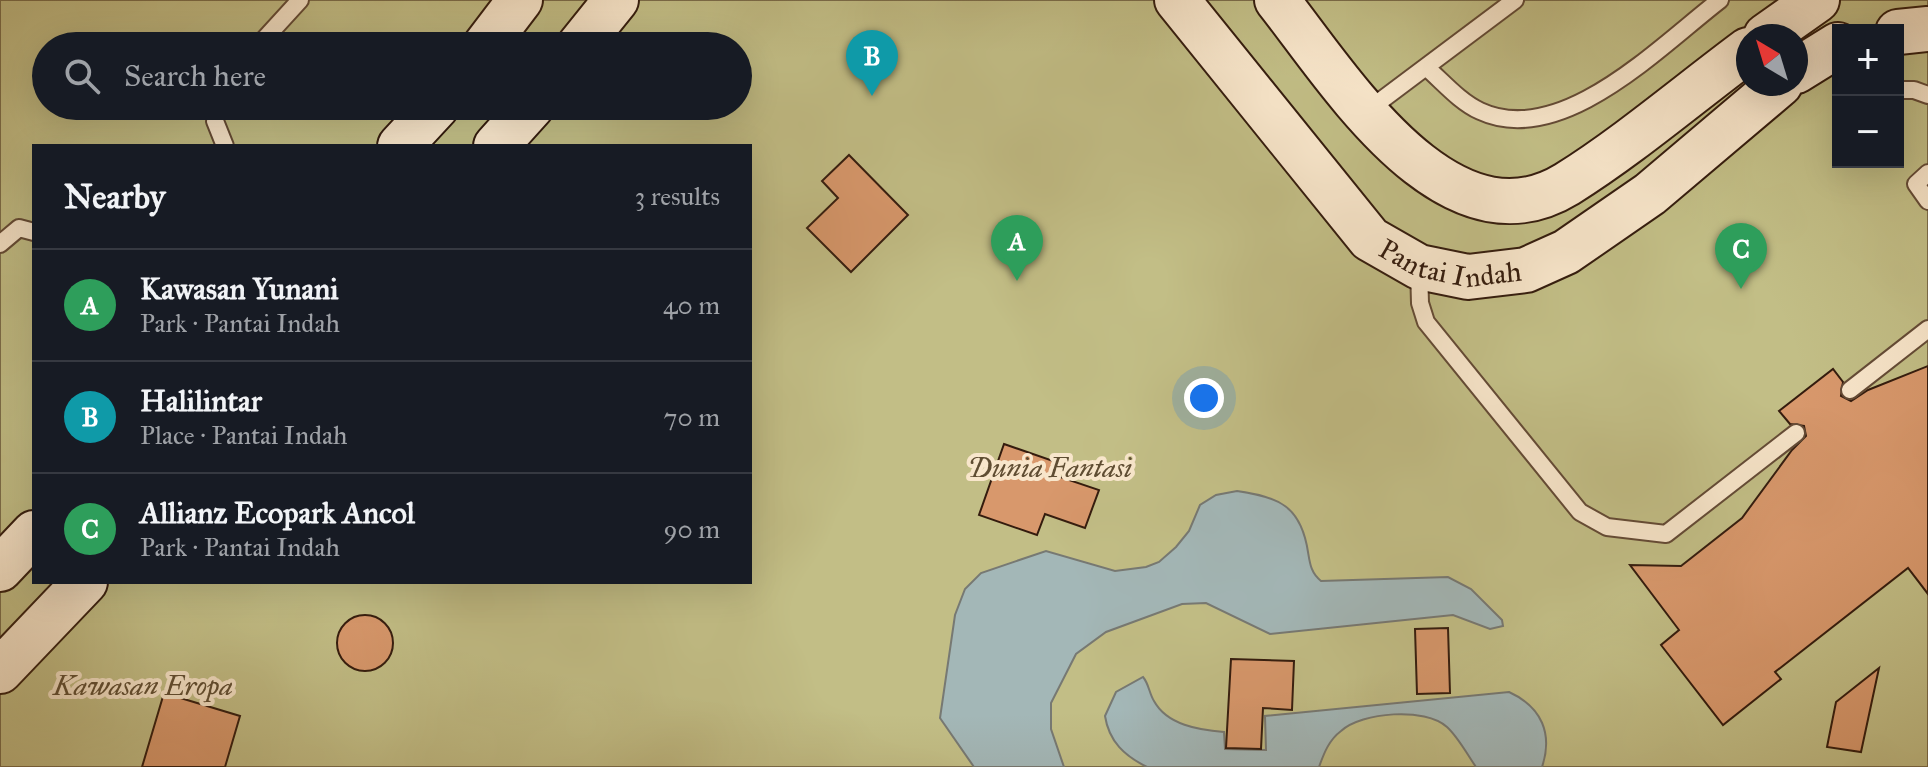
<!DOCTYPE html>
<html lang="en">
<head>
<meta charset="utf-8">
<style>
	:root { --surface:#171b24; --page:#20242c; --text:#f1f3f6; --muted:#9ea1a6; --line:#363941; --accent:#b45309 }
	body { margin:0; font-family:"IM FELL Great Primer",serif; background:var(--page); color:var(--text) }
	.controls { position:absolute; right:24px; top:24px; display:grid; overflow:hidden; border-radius:0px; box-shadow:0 8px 32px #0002 }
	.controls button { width:72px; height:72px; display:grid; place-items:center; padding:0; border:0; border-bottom:2px solid var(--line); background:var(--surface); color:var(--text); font:40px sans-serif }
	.compass { position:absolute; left:1736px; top:24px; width:72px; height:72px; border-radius:50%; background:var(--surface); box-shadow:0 8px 32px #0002; rotate:322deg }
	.you { position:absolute; left:1204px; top:398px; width:28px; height:28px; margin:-20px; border:6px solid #fff; border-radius:50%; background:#1a73e8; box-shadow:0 0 0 12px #1a73e833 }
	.badge { display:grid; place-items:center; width:52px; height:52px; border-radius:50%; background:var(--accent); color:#fff; font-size:26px; font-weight:700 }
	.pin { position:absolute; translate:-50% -66px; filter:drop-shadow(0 2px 4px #0008) }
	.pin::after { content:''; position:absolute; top:42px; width:28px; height:24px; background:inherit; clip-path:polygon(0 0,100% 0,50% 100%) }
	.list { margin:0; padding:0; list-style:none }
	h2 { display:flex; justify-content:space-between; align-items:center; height:104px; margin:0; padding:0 32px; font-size:34px }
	h2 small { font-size:26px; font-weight:400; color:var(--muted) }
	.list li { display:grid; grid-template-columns:52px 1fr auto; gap:24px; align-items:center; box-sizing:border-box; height:112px; padding:0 32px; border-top:2px solid var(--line) }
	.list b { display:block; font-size:30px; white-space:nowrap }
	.list p { margin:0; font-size:26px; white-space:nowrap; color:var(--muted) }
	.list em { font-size:26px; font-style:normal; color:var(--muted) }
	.icon { flex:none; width:44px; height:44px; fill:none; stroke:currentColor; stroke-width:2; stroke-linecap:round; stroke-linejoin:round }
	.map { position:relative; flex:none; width:1928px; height:767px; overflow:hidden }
	.search { position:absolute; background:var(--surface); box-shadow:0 8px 32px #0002; left:32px; top:32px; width:720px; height:88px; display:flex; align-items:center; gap:20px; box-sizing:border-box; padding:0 28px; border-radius:44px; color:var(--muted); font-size:30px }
	.panel { position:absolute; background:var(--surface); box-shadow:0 8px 32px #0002; left:32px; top:144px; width:720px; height:440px; border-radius:0px }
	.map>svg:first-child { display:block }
	.green { fill:#c2be86; stroke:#7b6d4a; stroke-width:2; fill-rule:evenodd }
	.water { fill:#a3b7b7; stroke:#777973; stroke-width:2 }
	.building { fill:#d8986c; stroke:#341c0e; stroke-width:2 }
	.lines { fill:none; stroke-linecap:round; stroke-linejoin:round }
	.lane-casing { stroke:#644b36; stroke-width:20 }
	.secondary-casing { stroke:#341c0e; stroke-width:48 }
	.lane { stroke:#f8e6cb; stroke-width:16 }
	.secondary { stroke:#f8e6cb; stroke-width:44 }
	.labels { text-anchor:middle; stroke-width:8; stroke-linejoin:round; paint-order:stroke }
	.street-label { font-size:28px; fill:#341c0e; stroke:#f8e6cb }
	.park-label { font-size:28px; font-style:italic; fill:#5f4d32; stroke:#f8e6cb }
</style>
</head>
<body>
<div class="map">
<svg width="1928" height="767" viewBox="0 0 1928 767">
	<rect width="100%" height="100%" fill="#f5d9af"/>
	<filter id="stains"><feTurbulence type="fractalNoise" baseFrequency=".0025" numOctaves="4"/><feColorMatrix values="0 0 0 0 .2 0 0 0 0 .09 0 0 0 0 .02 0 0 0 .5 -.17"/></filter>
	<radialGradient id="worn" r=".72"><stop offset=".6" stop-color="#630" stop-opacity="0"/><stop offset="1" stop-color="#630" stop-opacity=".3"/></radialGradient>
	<path class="green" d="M0,0h1928v767h-1928zM1838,30h60v132h-60zM1748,36h48v48h-48zM46,46h692v60h-692zM34,146h716v436h-716z"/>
	<g class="water">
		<path d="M1237,491c42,6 64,15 71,61 2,12 3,21 13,29l127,-4 23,12 31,31 1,6 -13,3 -37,-14 -183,19 -64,-31 -24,1 -76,28 -30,22 -25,49v26l13,38h-90l-34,-49 15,-103 10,-26 16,-16 65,-22 69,20 31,-4 13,-5 17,-15 13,-16 11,-26 16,-10z"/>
		<path d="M1143,677c6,7 6,16 11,24 13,24 45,29 70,31l1,17 41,1 -1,-34 244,-24c33,15 44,42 33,75h-66c-9,-13 -18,-30 -29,-40 -22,-20 -85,-15 -106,4 -12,9 -17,22 -22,36h-172c-22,-11 -38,-25 -42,-51l11,-24z"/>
	</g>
	<g class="building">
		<polygon points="849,155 908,215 851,272 807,228 838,198 822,181"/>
		<polygon points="1928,366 1928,594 1908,568 1775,672 1781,679 1723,725 1661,645 1679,630 1630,565 1681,566 1742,518 1792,450 1806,436 1804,426 1790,424 1779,411 1833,369 1843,382 1841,396 1851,401 1868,390"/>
		<polygon points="1004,444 1062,464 1057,476 1099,490 1085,528 1045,514 1037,535 979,515"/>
		<circle cx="365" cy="643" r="28"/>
		<polygon points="1448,628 1450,693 1417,694 1415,629"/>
		<polygon points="1231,659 1294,661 1292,710 1263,708 1261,749 1226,748"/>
		<polygon points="1879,668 1861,752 1827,747 1836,702"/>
		<polygon points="164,693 240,716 225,767 142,767"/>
	</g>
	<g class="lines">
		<defs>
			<g id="lane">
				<polyline points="258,46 300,0"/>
				<path d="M1427,68c16,14 33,34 53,43 81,38 180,-65 240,-111"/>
				<polyline points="1898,90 1914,90 1928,95"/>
				<polyline points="218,106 215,121 225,146"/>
				<polyline points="1367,111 1515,0"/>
				<polyline points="1928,173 1916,184 1928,201"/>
				<polyline points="0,244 19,228 34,232"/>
				<polyline points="1419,268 1420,303 1426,322 1580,512 1607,527 1666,534 1796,433"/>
				<polyline points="1850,390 1928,329"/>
			</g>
			<g id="secondary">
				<path id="s1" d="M1177,0l193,239 49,28 49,10 58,-7 40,-18 84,-58 130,-110"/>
				<path d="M1277,0c61,77 171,257 290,184 61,-38 123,-91 181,-134"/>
				<polyline points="1898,32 1928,29"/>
				<polyline points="1766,36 1817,0"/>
				<polyline points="485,46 520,0"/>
				<polyline points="579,46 616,0"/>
				<polyline points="1796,71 1838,45"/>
				<polyline points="400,146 437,106"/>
				<polyline points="496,146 532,106"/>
				<polyline points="0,569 34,533"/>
				<polyline points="0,671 85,582"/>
			</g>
		</defs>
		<use href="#lane" class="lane-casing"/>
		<use href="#secondary" class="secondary-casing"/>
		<use href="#lane" class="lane"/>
		<use href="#secondary" class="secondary"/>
	</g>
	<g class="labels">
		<g class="street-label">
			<text dy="10" stroke="none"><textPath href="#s1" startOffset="394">Pantai Indah</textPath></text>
		</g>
		<g class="park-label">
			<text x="1050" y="477">Dunia Fantasi</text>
			<text x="143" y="695">Kawasan Eropa</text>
		</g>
	</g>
	<rect width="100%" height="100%" filter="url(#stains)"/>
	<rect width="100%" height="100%" fill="url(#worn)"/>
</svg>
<div class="controls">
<button>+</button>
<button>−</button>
</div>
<svg class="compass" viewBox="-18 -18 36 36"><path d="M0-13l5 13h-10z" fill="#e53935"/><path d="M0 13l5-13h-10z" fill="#9ea1a6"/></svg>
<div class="you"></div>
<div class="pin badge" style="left:1017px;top:281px;background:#2e9e5b">A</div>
<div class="pin badge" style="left:872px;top:96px;background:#0f9aa8">B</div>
<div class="pin badge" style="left:1741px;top:289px;background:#2e9e5b">C</div>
<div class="search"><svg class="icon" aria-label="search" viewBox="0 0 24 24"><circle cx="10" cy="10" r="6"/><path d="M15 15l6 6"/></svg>Search here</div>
<section class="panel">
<h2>Nearby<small>3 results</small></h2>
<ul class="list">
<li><span class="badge" style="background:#2e9e5b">A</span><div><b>Kawasan Yunani</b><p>Park · Pantai Indah</p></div><em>40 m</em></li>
<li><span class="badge" style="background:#0f9aa8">B</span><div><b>Halilintar</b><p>Place · Pantai Indah</p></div><em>70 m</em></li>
<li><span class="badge" style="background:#2e9e5b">C</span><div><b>Allianz Ecopark Ancol</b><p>Park · Pantai Indah</p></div><em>90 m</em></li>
</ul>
</section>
</div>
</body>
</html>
